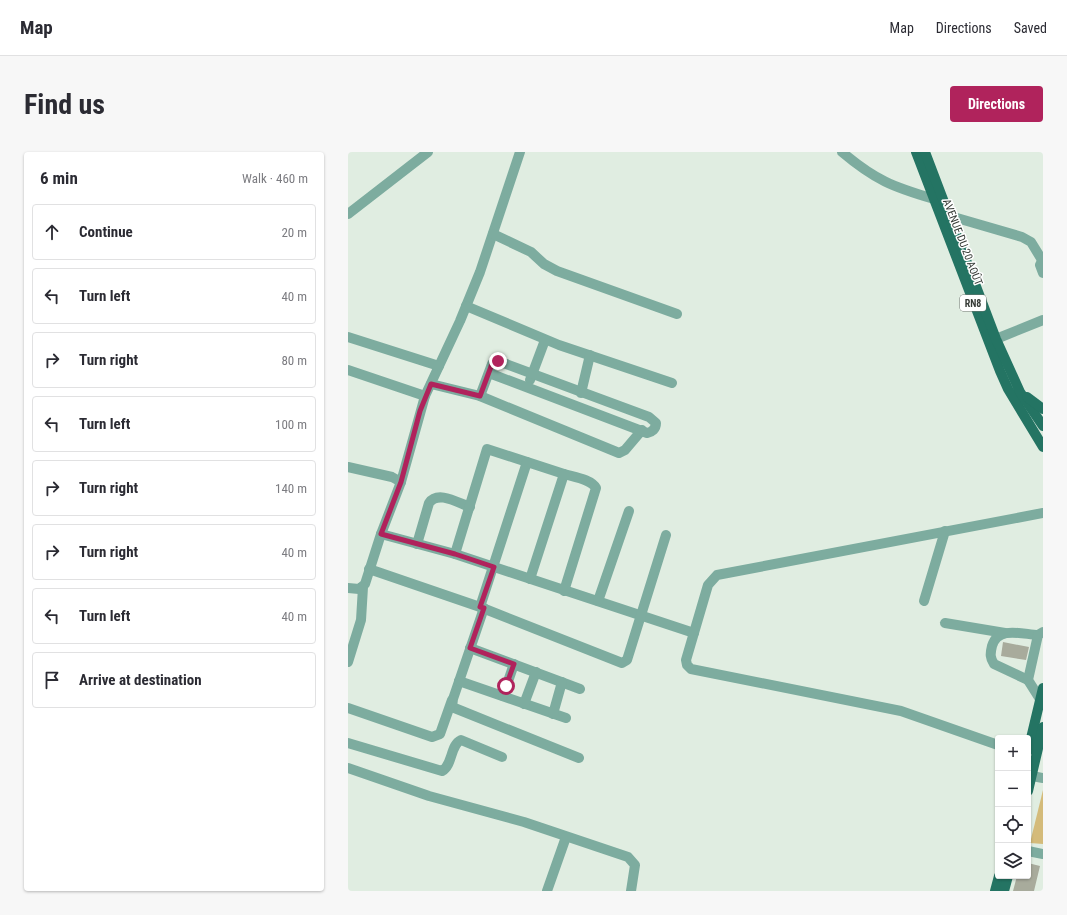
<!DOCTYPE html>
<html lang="en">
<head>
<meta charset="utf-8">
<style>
	:root { --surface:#fff; --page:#f7f7f7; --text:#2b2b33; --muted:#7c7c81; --line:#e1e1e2; --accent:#b0235c }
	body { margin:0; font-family:"Roboto Condensed",sans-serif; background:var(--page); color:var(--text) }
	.controls { position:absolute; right:12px; bottom:12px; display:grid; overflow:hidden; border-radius:4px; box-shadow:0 1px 3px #0004 }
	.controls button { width:36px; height:36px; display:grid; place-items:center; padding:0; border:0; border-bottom:1px solid var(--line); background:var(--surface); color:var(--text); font:20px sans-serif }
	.stop { position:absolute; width:12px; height:12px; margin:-9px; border:3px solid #b0235c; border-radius:50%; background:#fff }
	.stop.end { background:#b0235c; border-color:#fff; box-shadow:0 1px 4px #0008 }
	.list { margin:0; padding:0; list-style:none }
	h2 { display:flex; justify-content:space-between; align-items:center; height:52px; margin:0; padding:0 16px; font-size:17px }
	h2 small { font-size:13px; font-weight:400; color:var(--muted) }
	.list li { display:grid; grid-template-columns:26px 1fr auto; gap:12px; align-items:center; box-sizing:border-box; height:56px; margin:0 8px 8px; padding:0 8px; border:1px solid var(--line); border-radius:4px }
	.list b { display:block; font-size:15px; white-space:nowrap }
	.list em { font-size:13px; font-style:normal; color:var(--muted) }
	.icon { flex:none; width:22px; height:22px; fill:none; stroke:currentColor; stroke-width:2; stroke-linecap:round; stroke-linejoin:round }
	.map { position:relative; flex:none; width:695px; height:739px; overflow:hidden; border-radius:4px }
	header { display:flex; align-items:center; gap:24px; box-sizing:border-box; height:56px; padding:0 20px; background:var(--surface); border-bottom:1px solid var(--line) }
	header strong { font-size:19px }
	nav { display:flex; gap:22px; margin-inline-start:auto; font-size:14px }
	.intro { display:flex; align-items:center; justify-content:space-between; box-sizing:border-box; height:96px; padding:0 24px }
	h1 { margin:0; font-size:28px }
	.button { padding:10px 18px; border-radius:4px; background:var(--accent); color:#fff; font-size:14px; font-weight:700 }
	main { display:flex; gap:24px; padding:0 24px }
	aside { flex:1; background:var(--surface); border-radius:4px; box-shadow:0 1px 3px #0004 }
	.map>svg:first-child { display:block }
	.green { fill:#d4bb7a }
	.building { fill:#a8ab9c }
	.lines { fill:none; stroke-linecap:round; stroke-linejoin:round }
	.minor { stroke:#7dac9f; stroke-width:10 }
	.major { stroke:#247463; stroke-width:10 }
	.route { stroke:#b0235c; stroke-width:5 }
	.labels { text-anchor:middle; stroke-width:3; stroke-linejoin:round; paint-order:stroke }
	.shield { fill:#fff; stroke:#727672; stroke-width:1 }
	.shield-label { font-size:10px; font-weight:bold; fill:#363b36 }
	.street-label { font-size:11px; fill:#363b36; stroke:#fff }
</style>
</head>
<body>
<header>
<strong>Map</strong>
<nav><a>Map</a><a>Directions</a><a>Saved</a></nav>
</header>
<div class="intro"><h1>Find us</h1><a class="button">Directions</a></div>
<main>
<aside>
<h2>6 min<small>Walk · 460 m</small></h2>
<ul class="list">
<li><svg class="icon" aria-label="ahead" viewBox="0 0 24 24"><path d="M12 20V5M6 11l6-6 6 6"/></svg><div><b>Continue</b></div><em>20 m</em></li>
<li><svg class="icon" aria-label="left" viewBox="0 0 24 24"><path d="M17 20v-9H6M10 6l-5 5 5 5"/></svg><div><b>Turn left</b></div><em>40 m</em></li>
<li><svg class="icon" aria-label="right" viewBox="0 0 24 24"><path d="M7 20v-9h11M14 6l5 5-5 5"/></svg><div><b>Turn right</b></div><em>80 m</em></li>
<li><svg class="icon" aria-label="left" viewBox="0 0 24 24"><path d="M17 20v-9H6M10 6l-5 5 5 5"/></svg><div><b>Turn left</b></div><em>100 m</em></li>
<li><svg class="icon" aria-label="right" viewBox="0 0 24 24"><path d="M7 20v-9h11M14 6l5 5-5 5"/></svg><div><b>Turn right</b></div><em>140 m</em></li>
<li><svg class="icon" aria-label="right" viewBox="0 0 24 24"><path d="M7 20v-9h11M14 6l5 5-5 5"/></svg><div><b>Turn right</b></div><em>40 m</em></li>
<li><svg class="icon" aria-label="left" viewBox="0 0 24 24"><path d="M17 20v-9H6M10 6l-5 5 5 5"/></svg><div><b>Turn left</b></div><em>40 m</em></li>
<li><svg class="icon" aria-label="arrive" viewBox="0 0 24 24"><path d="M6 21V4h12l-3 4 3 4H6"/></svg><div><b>Arrive at destination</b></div></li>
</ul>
</aside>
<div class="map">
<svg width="695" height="739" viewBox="0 0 695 739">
	<rect width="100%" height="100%" fill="#e0ede1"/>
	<polygon class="green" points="695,638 695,692 682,691"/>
	<g class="building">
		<polygon points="655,490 681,495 678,508 653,504"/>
		<polygon points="680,711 692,714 686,739 665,739 669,724 680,724"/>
	</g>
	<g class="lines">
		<g class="minor">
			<polyline points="172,0 132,120 112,169 77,244 53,330 33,382 107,402 346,481"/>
			<path d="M494,0c33,28 51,35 92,47"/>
			<polyline points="0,62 80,0"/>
			<polyline points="602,64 674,85 683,90 694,108"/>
			<polyline points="145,82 183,100 196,112 209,119 329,162"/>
			<polyline points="695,107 692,113 695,121"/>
			<polyline points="118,154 211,193 324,231"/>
			<polyline points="0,185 91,214"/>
			<polyline points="648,187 695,168"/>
			<polyline points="0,218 77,244"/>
			<polyline points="182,228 197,188"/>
			<polyline points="83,232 132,244 271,301 277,298 294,278"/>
			<polyline points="233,241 242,203"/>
			<path d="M132,244l12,-32 6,-3 151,56 7,6c0,6 -4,9 -9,10l-158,-60"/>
			<polyline points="0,315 44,325 53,330"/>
			<path d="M69,392l12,-41c9,-13 29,0 41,4"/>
			<polyline points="107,402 139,297 216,322 182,427"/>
			<polyline points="21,417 132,455 274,511 279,508 318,383"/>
			<polyline points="0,436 11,437 17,432 33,382"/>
			<path d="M216,439l32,-103c-5,-9 -22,-11 -32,-14"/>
			<polyline points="250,449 281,359"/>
			<polyline points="576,449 597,379"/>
			<polyline points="132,455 179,310"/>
			<polyline points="136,456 105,547 104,555 231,606"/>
			<polyline points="597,471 657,481"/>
			<polyline points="122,496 232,537"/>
			<polyline points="0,510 13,468 15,435"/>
			<path d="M680,528l-34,-16c-4,-6 -4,-10 -2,-18 6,-20 29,-12 46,-11"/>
			<polyline points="111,529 218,566"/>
			<polyline points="155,544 166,512"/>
			<polyline points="692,547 680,528 690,483 695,480"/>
			<polyline points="176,552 188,520"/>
			<polyline points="0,556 84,585 92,582 104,548"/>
			<polyline points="205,562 214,530"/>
			<path d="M0,591l94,28c11,-6 8,-26 19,-31l41,17"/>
			<polyline points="650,593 553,559 343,517 339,513 338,508 360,433 369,423 695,361"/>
			<polyline points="0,616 81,644 176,670 280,705 287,713 283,739"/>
			<polyline points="684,624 695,626"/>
			<polyline points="680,699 695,702"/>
			<polyline points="199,739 218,685"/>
		</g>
		<g class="major">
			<polyline points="568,0 652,219 660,237 695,295"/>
			<polyline points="577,0 648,187 672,240 695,274"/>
			<polyline points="679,245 695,257"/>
			<polyline points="680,599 695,536"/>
			<polyline points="680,639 695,575"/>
			<polyline points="647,739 651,724"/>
			<polyline points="656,739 660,724"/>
		</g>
	</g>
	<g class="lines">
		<polyline class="route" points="150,209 144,212 132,244 83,232 72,259 53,330 33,382 107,402 146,415 132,455 136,456 122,496 166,512 158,534"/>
	</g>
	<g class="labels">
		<rect class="shield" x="612" y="143" width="26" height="16" rx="3"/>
		<g class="shield-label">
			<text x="625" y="155">RN8</text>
		</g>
		<g class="street-label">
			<text transform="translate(615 90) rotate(69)" y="4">AVENUE DU 20 AOÛT</text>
		</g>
	</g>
</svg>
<div class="controls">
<button>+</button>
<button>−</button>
<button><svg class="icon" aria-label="locate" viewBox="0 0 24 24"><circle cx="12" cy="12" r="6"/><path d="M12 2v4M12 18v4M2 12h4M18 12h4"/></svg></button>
<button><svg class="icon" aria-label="layers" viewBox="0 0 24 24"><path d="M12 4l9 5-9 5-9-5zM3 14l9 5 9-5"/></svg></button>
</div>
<div class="stop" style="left:158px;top:534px"></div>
<div class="stop end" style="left:150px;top:209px"></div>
</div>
</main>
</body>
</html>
